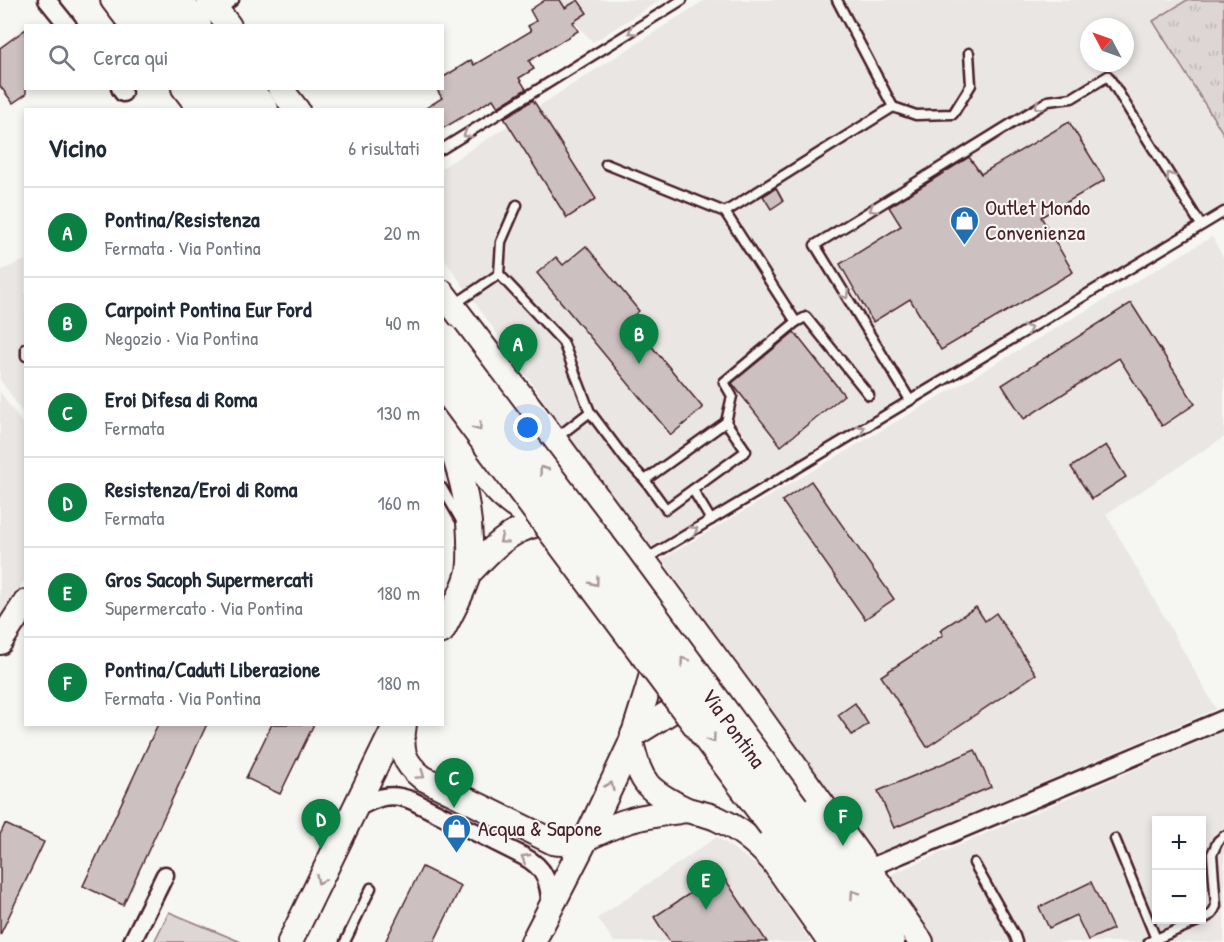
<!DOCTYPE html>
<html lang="it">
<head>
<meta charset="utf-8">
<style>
	:root { --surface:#fff; --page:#f6f6f7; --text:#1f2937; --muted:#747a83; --line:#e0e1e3; --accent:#0b8043 }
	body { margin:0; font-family:"Patrick Hand",sans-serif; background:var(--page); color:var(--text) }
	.controls { position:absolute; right:18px; bottom:18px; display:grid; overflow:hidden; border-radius:0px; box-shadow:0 3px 9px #0003 }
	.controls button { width:54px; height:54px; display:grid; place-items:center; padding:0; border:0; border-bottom:2px solid var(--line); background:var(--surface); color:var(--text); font:30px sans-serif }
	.compass { position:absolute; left:1080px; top:18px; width:54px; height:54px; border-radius:50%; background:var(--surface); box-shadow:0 3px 9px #0003; rotate:311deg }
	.you { position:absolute; left:528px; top:428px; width:21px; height:21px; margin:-15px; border:4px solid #fff; border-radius:50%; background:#1a73e8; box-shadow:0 0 0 9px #1a73e833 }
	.badge { display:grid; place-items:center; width:39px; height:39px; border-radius:50%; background:var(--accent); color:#fff; font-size:20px; font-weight:700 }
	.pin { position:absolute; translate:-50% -50px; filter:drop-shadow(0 2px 3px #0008) }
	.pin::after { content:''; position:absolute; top:32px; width:21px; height:18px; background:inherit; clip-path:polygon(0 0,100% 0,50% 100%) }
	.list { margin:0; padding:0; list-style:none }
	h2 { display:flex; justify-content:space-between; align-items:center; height:78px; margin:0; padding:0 24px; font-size:26px }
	h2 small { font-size:20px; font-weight:400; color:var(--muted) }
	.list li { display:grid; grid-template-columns:39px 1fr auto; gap:18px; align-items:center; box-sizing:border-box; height:90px; padding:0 24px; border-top:2px solid var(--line) }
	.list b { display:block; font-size:22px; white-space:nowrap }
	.list p { margin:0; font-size:20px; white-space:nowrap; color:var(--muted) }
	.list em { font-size:20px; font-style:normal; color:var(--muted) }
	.icon { flex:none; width:33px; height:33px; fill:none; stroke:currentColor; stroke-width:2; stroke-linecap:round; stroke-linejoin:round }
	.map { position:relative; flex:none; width:1224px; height:942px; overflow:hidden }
	.search { position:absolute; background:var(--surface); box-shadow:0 3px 9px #0003; left:24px; top:24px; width:420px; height:66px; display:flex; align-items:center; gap:15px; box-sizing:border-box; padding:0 21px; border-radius:0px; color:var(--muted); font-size:22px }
	.panel { position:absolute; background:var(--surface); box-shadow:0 3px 9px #0003; left:24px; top:108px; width:420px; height:618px; border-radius:0px }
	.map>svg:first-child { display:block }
	.built { fill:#e9e6e3; fill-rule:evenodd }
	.grass { fill:url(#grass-tufts); stroke:#947a80; stroke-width:1.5 }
	.park { fill:#ddd6d5; stroke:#947a80; stroke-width:1.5 }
	.building { fill:#ccc1c0; stroke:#4a1f2b; stroke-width:1.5 }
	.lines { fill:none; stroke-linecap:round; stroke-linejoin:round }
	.lane-casing { stroke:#4a1f2b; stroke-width:13 }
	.street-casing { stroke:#4a1f2b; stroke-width:21 }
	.secondary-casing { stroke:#4a1f2b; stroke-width:28 }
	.highway-casing { stroke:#4a1f2b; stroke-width:36 }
	.lane { stroke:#f6f6f2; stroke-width:8 }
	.street { stroke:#f6f6f2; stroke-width:16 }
	.secondary { stroke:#f6f6f2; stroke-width:24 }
	.highway { stroke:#f6f6f2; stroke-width:32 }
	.highway-bridge-casing { stroke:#4a1f2b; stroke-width:36; stroke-linecap:butt }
	.highway-bridge { stroke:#f6f6f2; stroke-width:32 }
	.oneway { stroke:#a99598 }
	.labels { text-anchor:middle; stroke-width:4.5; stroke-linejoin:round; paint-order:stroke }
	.poi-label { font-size:22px; fill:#4a1f2b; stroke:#f6f6f2; text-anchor:start }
	.street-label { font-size:22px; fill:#4a1f2b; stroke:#f6f6f2 }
</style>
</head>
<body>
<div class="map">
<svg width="1224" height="942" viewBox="0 0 1224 942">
	<defs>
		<pattern id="grass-tufts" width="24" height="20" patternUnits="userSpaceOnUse" patternTransform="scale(1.5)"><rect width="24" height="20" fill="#ddd6d5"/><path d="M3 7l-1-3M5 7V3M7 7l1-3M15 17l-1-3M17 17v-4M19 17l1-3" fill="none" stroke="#bfb7b7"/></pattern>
	</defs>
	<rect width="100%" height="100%" fill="#f6f6f2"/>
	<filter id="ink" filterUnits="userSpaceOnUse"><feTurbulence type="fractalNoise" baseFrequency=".0167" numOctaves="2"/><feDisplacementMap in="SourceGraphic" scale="12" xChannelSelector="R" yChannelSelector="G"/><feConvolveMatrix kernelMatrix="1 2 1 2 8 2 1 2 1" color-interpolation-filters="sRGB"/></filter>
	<g filter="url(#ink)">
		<g class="built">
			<polygon points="554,0 660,0 593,42"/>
			<path d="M705,0h482l-33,21 70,114v82l-335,188 -240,145 -206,-293 -1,-89zM1089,27h36v36h-36z"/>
			<polygon points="1212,237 1224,259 1224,437 1106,514 1216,709 870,856 662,559"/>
			<polygon points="25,260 25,416 0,379 0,271"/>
			<polygon points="0,392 26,429 25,579 0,620"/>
			<path d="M1224,731v211h-293l-46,-65zM1156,820h46v100h-46z"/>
			<polygon points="717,837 760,868 811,942 614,942 598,918"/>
		</g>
		<polygon class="grass" points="1187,0 1224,0 1224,135 1153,21"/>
		<polygon class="park" points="169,912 241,942 154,942"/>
		<g class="building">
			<polygon points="545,0 560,0 565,8 578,0 587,13 573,22 578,31 529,61 534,69 519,78 526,89 498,107 493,99 442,129 442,110 423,110 442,98 436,88 442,88 442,78 471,60 474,65 531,31 528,26 536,21 530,10"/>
			<polygon points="26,29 26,94 13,103 0,86 0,48"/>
			<polygon points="533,100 596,199 567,218 504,118"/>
			<polygon points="1069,122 1105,180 1041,217 1073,272 941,350 910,299 873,322 840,264 901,226 889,207 969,157 981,174"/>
			<polygon points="776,188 783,201 771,209 763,196"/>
			<polygon points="586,246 639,311 629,319 703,408 671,435 537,273 556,257 563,265"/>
			<polygon points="1131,303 1195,404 1162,426 1119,358 1024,419 1002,385"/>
			<polygon points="794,332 844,395 781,446 732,383"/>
			<polygon points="1106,445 1126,477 1092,499 1071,467"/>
			<polygon points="811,481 894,599 865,619 782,501"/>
			<polygon points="976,607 985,621 996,613 1036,674 927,747 881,676 943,635 940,630"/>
			<polygon points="855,703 868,724 852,735 838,715"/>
			<polygon points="158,724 207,724 123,905 83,886"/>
			<polygon points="272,724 314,724 280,794 246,778"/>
			<polygon points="975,750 991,787 894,828 878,791"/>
			<polygon points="5,824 44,842 0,935 0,835"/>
			<polygon points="422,867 461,886 434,942 385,942"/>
			<polygon points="721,873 767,942 670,942 654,917"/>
			<polygon points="1091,882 1113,929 1088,940 1076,915 1049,928 1039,907"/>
		</g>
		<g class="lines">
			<defs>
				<g id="lane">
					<polyline points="219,12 234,0"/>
					<polyline points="893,107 916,115 953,114 971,85 969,53"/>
					<polyline points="442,149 682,0"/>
					<polyline points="725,212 893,107 837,0"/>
					<polyline points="499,274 501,242 517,205"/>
					<polyline points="455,304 499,274 563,342 590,412 555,439"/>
					<polyline points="796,322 806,317 869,395"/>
					<polyline points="26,348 26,356"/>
					<polyline points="910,400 815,245 1048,101 1072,98 1108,76 1201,225"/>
					<polyline points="590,412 626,460 645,480 726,422 732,396 724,382 796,322 725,212 606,164"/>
					<polyline points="645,480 666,509 746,451 726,422"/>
					<polyline points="442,488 460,519"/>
					<polyline points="693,490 711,520"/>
					<polyline points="644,560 1224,212"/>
					<polyline points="1115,839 1156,939"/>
					<polyline points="974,863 1015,936 1017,942"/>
					<polyline points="345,942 371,888"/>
					<polyline points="1149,942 1205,918 1212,914 1216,906 1212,854 1218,841 1224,836"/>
				</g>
				<g id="street">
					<polyline points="47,0 68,26"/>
					<polyline points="120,88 123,93"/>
					<path d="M355,809c21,-11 34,-18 58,-8l110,55c23,12 26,26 28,51"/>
					<polyline points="869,868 1224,719"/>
					<polyline points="132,942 165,875"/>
				</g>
				<g id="secondary">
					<polyline points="113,0 133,26"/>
					<polyline points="209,0 229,26"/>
					<polyline points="184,88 201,110"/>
					<polyline points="280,88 297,110"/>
					<polyline points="442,292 554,439 756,712 921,942"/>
					<path d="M442,423c16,38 27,75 28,116 0,11 1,22 -1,32 -3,16 -19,45 -27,60"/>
					<path d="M455,438c27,34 48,72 92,83"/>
					<path d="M469,573c32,-34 45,-47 93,-54"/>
					<polyline points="0,642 26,602"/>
					<path d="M404,724c-4,25 -2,38 19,54l130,64c26,6 51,-15 75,-21 19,-6 40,-8 59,-11"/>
					<polyline points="633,735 670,712 700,701"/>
					<path d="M631,743c4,14 7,30 17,42 8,9 28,20 39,25 10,3 21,4 31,9 22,10 39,24 55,42l57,81"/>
					<polyline points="290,942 396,724"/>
					<polyline points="533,942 587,837 631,743 648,689 657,654"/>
				</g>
				<g id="highway">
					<polyline points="144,0 164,26"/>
					<polyline points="175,0 195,26"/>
					<polyline points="214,88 231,110"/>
					<polyline points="245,88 262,110"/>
					<polyline points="793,809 888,942"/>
					<polyline points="774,824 859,942"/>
				</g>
			</defs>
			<use href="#lane" class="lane-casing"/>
			<use href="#street" class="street-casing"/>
			<use href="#secondary" class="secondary-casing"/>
			<use href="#highway" class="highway-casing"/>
			<use href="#lane" class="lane"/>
			<use href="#street" class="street"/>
			<use href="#secondary" class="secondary"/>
			<use href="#highway" class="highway"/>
			<defs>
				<g id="highway-bridge">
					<polyline points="442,339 615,567 793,809"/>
					<polyline points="442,380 774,824"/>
				</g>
			</defs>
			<use href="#highway-bridge" class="highway-bridge-casing"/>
			<use href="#highway-bridge" class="highway-bridge"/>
		</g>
		<defs><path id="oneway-chevron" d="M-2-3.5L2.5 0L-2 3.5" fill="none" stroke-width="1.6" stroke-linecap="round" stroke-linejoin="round" transform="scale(1.5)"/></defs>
		<g class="oneway">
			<use href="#oneway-chevron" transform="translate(632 31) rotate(148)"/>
			<use href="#oneway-chevron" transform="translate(1038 106) rotate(148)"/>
			<use href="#oneway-chevron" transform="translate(467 134) rotate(148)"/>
			<use href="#oneway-chevron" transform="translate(1170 176) rotate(-122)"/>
			<use href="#oneway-chevron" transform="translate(873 209) rotate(148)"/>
			<use href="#oneway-chevron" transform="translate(845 295) rotate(59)"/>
			<use href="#oneway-chevron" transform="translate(1028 329) rotate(-31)"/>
			<use href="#oneway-chevron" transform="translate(478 427) rotate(53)"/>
			<use href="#oneway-chevron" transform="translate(861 429) rotate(-31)"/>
			<use href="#oneway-chevron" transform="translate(543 470) rotate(-127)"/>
			<use href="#oneway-chevron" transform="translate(694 530) rotate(-31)"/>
			<use href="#oneway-chevron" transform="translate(503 540) rotate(143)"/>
			<use href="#oneway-chevron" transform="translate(595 582) rotate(53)"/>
			<use href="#oneway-chevron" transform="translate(684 661) rotate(-126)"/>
			<use href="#oneway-chevron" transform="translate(712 739) rotate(54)"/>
			<use href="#oneway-chevron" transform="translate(421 775) rotate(35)"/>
			<use href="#oneway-chevron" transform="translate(610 786) rotate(-65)"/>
			<use href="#oneway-chevron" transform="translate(525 858) rotate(-149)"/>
			<use href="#oneway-chevron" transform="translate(320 880) rotate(116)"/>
			<use href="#oneway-chevron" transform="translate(854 894) rotate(-125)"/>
		</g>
	</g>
	<defs>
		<symbol id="shop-pin" viewBox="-11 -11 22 30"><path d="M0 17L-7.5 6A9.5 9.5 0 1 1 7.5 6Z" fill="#1f6fb2" stroke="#f6f6f2"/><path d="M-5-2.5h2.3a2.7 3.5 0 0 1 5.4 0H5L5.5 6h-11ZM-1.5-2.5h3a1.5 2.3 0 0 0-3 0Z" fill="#fff"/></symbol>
	</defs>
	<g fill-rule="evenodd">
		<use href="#shop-pin" x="948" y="204" width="33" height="45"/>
		<use href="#shop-pin" x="440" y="812" width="33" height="45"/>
	</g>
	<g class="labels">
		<g class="poi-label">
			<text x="985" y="215">Outlet Mondo<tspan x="985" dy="25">Convenienza</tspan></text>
			<text x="478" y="836">Acqua &amp; Sapone</text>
		</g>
		<g class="street-label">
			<text transform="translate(734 728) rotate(54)" y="8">Via Pontina</text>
		</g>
	</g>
</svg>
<div class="controls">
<button>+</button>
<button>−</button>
</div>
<svg class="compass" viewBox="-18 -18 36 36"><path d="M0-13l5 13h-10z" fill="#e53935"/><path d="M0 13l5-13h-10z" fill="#747a83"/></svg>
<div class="you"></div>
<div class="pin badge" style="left:518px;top:374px">A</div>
<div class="pin badge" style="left:639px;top:364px">B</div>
<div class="pin badge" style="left:454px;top:808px">C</div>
<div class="pin badge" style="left:321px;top:849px">D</div>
<div class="pin badge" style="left:706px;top:910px">E</div>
<div class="pin badge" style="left:843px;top:846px">F</div>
<div class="search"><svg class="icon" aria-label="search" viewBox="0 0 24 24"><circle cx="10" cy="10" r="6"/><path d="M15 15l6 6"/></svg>Cerca qui</div>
<section class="panel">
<h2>Vicino<small>6 risultati</small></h2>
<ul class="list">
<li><span class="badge">A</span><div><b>Pontina/Resistenza</b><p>Fermata · Via Pontina</p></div><em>20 m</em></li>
<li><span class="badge">B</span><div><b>Carpoint Pontina Eur Ford</b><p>Negozio · Via Pontina</p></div><em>40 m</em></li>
<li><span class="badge">C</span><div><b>Eroi Difesa di Roma</b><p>Fermata</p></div><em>130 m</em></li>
<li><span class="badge">D</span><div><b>Resistenza/Eroi di Roma</b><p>Fermata</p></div><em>160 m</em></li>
<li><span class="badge">E</span><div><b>Gros Sacoph Supermercati</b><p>Supermercato · Via Pontina</p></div><em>180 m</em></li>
<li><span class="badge">F</span><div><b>Pontina/Caduti Liberazione</b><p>Fermata · Via Pontina</p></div><em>180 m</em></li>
</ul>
</section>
</div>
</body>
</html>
